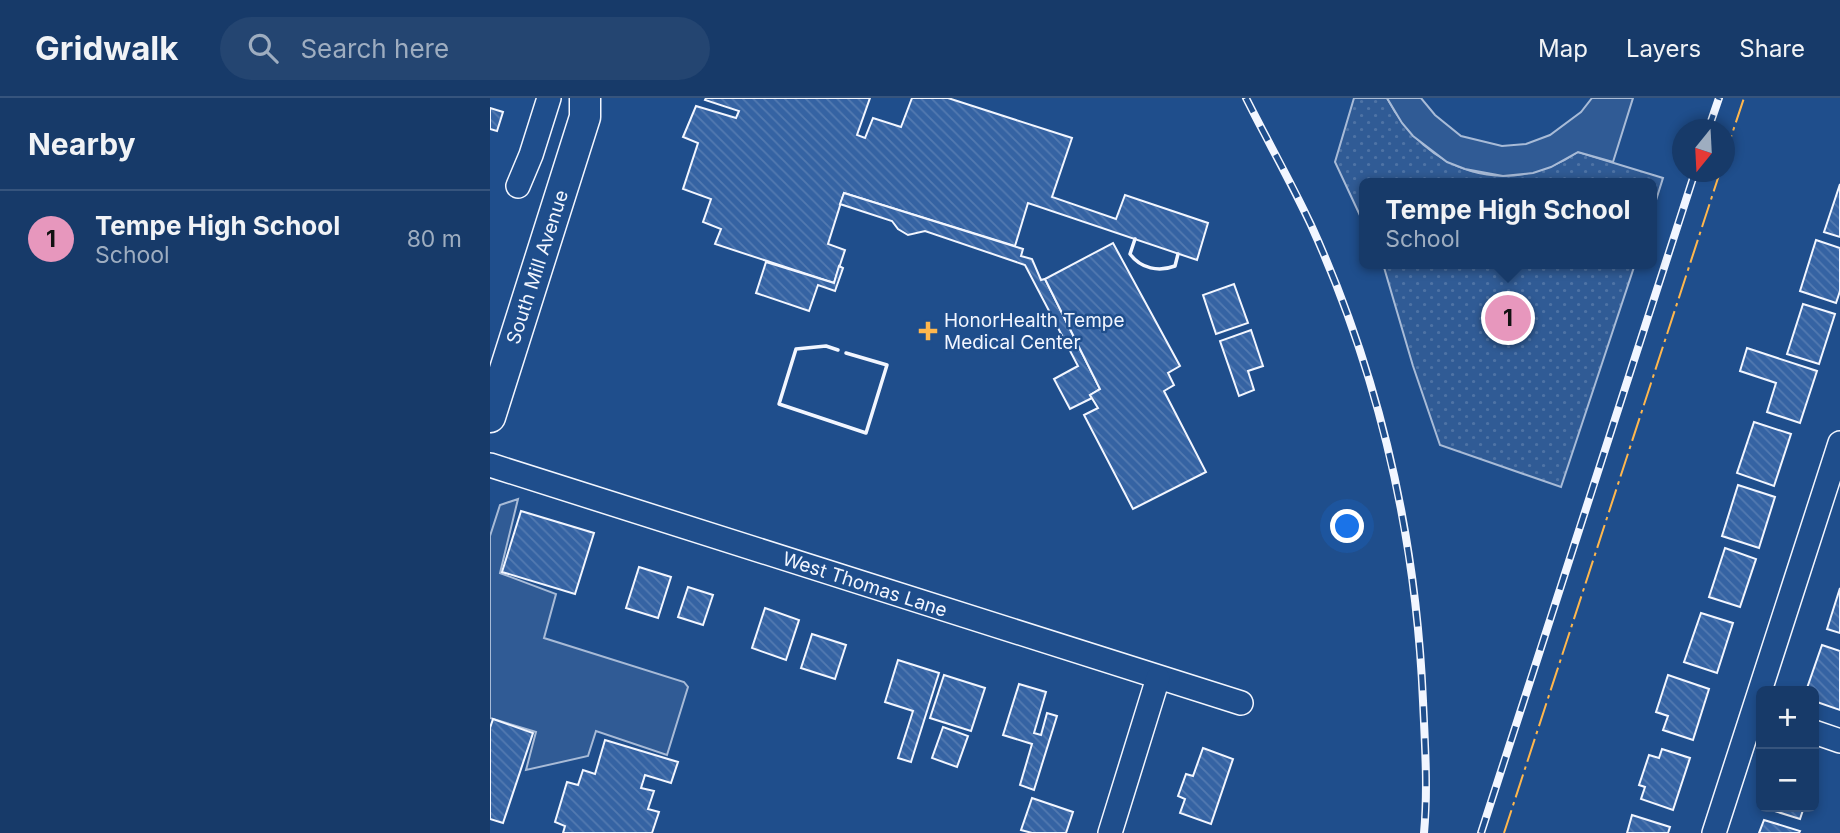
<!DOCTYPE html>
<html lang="en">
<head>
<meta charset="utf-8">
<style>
	:root { --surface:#173a69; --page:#244571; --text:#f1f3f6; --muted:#9eadc0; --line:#36547d; --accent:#e797bd }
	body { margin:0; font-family:Inter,sans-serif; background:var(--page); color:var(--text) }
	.controls { position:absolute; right:21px; bottom:21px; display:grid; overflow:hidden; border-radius:10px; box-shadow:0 4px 10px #0003 }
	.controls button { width:63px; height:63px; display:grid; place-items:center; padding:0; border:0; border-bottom:2px solid var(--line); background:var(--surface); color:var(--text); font:35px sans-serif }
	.compass { position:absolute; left:1182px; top:21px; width:63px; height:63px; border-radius:50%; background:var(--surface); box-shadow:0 4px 10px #0003; rotate:198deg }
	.you { position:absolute; left:858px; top:429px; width:24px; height:24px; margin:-18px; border:5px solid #fff; border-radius:50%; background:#1a73e8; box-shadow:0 0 0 10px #1a73e833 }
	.badge { display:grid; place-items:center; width:46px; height:46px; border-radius:50%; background:var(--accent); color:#111; font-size:23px; font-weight:700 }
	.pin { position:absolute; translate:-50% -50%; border:4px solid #fff; box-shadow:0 2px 7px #0006 }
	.popup { position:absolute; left:869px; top:80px; width:298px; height:91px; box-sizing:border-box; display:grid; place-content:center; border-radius:10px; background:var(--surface); filter:drop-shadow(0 2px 5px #0005); font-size:23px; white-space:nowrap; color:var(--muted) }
	.popup b { font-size:26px; color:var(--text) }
	.popup::after { content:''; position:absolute; left:50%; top:100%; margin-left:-14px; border:14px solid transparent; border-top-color:var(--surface) }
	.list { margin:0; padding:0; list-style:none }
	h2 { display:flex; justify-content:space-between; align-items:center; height:91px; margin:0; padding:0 28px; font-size:30px }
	h2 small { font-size:23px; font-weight:400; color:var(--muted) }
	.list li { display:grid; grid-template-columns:46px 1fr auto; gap:21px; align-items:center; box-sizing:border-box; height:98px; padding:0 28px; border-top:2px solid var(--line) }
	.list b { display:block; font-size:26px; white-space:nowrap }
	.list p { margin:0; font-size:23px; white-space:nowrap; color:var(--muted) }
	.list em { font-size:23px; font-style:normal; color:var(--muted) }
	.icon { flex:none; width:38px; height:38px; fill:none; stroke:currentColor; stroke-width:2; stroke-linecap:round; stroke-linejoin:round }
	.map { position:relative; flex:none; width:1350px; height:735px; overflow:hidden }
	header { display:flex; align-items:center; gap:42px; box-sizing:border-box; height:98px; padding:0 35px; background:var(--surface); border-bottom:2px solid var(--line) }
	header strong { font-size:33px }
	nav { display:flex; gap:38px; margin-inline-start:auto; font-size:24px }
	.search { width:490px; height:63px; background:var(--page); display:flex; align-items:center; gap:18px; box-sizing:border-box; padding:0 24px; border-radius:38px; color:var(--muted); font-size:26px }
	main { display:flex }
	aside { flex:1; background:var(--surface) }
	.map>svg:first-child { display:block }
	.grass { fill:url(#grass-dots); stroke:#a8bbd7; stroke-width:2 }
	.built { fill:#305b95; stroke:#a8bbd7; stroke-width:2 }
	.building { fill:url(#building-back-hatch); stroke:#f2f6ff; stroke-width:2 }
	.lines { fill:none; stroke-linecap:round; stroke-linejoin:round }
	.minor-casing { stroke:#f2f6ff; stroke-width:26 }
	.major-casing { stroke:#f2f6ff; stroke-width:33 }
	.minor { stroke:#1f4e8c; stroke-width:23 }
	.major { stroke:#1f4e8c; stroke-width:30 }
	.rail-casing { stroke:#f2f6ff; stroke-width:8 }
	.rail { stroke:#1f4e8c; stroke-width:5; stroke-dasharray:16; stroke-linecap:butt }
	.wall { stroke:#f2f6ff; stroke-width:3.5 }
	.power { stroke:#ffb74d; stroke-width:2; stroke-dasharray:24 5 3.5 5; stroke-linecap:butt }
	.poi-dot { fill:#ffb74d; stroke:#1f4e8c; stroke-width:2.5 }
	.labels { text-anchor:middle; stroke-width:5; stroke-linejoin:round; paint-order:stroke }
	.street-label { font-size:19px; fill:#f2f6ff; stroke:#1f4e8c }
	.poi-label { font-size:19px; fill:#f2f6ff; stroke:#1f4e8c; text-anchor:start }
</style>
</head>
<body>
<header>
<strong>Gridwalk</strong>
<div class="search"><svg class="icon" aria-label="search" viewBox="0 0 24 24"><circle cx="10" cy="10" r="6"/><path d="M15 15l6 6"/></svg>Search here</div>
<nav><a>Map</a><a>Layers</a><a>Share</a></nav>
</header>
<main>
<aside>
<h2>Nearby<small></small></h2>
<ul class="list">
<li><span class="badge">1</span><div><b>Tempe High School</b><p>School</p></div><em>80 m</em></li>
</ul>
</aside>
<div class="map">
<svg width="1350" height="735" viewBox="0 0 1350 735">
	<defs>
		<pattern id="grass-dots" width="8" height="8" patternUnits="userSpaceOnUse" patternTransform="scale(1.75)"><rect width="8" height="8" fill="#305b95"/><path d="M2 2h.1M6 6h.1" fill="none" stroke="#4e73a5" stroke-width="1.8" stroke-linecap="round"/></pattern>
		<pattern id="building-back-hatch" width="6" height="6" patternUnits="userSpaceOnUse" patternTransform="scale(1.75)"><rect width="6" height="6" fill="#3563a3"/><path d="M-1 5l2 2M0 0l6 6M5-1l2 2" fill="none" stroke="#537ab1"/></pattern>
	</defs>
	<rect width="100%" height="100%" fill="#1f4e8c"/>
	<g class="grass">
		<path d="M864,0h33c39,74 119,102 191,54l85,26 -11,35v-30h-288v41l-29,-62z"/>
		<polygon points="893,166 1145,166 1071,389 950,347 923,268"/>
	</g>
	<g class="built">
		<polygon points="897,0 931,0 945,17 971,38 1012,48 1036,46 1060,37 1091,14 1102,0 1143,0 1123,64 1088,54 1061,69 1043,75 1013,78 975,71 957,64 923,38 912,25"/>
		<polygon points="28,401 10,475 66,496 54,540 194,584 198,589 177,657 106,633 98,658 36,672 46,634 0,620 0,438 10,407"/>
	</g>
	<g class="building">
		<polygon points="216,0 380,0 367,37 375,40 383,20 411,29 422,0 458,0 582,40 562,99 626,121 635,97 718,125 707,162 538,105 525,148 354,95 338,146 355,152 344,185 225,146 231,131 213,124 221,101 193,91 208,45 193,39 206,8 246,20 249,13 215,2"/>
		<polygon points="0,10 13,14 7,33 0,31"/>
		<polygon points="1350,86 1350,139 1334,134"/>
		<polygon points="354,95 533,151 531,158 542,161 551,182 555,181 610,291 600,297 602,300 580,311 564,281 588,268 535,167 435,133 418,137 408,131 402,123 350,106"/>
		<polygon points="1326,142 1350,150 1350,193 1346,205 1310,193"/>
		<polygon points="623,145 690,268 678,275 684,287 674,293 716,374 643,411 594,317 608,310 600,297 610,291 555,181"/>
		<polygon points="276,164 344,185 349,168 353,170 345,193 328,187 319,213 266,195"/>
		<polygon points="744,186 758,225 726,236 713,197"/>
		<polygon points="1313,206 1345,216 1329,266 1297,256"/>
		<polygon points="761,232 773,268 758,273 764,292 749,298 730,243"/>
		<polygon points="1257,250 1327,273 1310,325 1277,314 1286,285 1250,273"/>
		<polygon points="1264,324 1301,336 1284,388 1247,375"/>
		<polygon points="1248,387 1285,399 1269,450 1232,438"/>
		<polygon points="31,413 104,435 85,496 12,474"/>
		<polygon points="1235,450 1266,461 1250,509 1219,499"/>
		<polygon points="149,469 181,479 168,520 136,510"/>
		<polygon points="198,489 223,497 213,527 188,519"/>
		<polygon points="1350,490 1350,535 1337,531"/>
		<polygon points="275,510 309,522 296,562 262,550"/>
		<polygon points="1211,515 1243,525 1227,575 1194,564"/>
		<polygon points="322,536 356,547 345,581 311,570"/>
		<polygon points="1332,547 1350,553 1350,612 1324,603 1324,593 1316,593"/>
		<polygon points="408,562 449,575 421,664 408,660 423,613 395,604"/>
		<polygon points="454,577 495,590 481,633 440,620"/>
		<polygon points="1178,577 1219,591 1203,642 1173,632 1178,618 1166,614"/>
		<polygon points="529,586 556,594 544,635 551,637 557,615 567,618 544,692 530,687 542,646 513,637"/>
		<polygon points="3,621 43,635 13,725 0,721 0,630"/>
		<polygon points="453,629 478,638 467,669 442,660"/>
		<polygon points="115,642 188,664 181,685 155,677 151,690 164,693 158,711 169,714 162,735 73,735 75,728 65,724 77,684 88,687 93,672 105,676"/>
		<polygon points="713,650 743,661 721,726 690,715 695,701 688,698 696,676 703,678"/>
		<polygon points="1172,651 1200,660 1183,712 1151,701 1155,689 1149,687 1159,657 1169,660"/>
		<polygon points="542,700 583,714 576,735 542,735 531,732"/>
		<polygon points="1279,709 1314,709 1310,721 1278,711"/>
		<polygon points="1142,717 1180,729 1178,735 1137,735"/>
		<polygon points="1274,722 1310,733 1309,735 1269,735"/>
	</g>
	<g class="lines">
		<defs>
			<g id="minor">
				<polyline points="28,88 41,57 59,0"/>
				<polyline points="0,367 751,605"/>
				<polyline points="1324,634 1350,643"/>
				<polyline points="620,735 668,580"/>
				<polyline points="1224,735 1350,345"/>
			</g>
			<polyline id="major" points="0,319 95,19 95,0"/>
		</defs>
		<use href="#minor" class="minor-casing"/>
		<use href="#major" class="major-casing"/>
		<use href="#minor" class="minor"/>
		<use href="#major" class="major"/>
		<defs>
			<g id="rail">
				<path d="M756,0c21,42 45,84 65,127 68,150 105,312 112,476 2,44 5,88 1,132"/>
				<polyline points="1218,32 1229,0"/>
				<polyline points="991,735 1205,74"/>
			</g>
		</defs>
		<use href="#rail" class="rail-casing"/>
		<use href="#rail" class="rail"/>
		<g class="wall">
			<path d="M645,141l-5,15c11,15 29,18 45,12l3,-12"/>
			<polyline points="348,252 336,248 306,251 289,306 376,335 397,267 356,255"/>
		</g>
		<g class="power">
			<polyline points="1234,60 1254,0"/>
			<polyline points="1014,735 1230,74"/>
		</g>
	</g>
	<path class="poi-dot" d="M434.5 222.5h7v7h7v7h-7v7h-7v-7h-7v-7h7z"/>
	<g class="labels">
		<g class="street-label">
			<text transform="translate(47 169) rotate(-72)" y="7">South Mill Avenue</text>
			<text transform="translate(375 486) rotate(18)" y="7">West Thomas Lane</text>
		</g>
		<g class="poi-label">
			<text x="454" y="229">HonorHealth Tempe<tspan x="454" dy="22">Medical Center</tspan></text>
		</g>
	</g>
</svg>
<div class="controls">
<button>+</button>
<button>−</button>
</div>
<svg class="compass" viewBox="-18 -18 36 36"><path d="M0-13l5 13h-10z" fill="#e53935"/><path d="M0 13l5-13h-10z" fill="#9eadc0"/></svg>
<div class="you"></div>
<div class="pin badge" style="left:1018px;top:220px">1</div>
<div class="popup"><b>Tempe High School</b>School</div>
</div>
</main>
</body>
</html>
